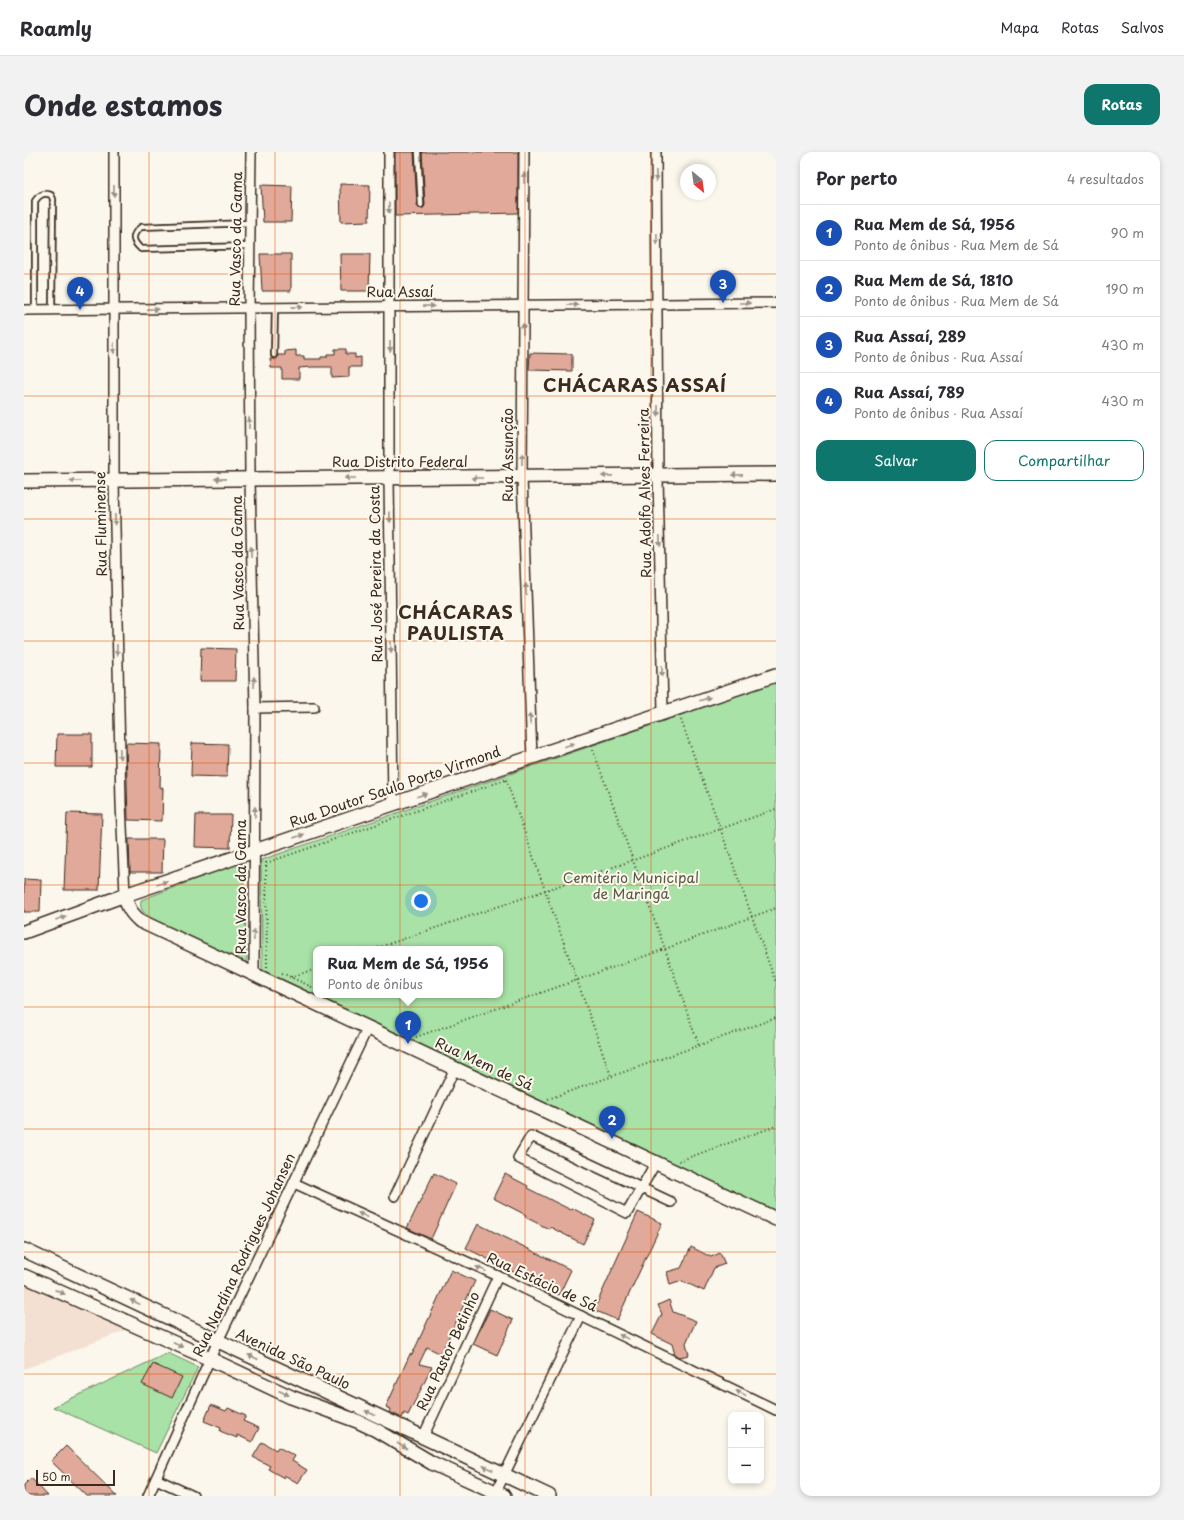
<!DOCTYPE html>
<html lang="pt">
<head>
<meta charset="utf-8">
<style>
	:root { --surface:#fff; --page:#f2f2f3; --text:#2b2b33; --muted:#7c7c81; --line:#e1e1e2; --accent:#0f766e }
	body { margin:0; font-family:"Playpen Sans",sans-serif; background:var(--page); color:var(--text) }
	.controls { position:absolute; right:12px; bottom:12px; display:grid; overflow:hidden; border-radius:8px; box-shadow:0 2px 6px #0003 }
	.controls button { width:36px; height:36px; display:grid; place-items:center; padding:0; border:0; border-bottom:1px solid var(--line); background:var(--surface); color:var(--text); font:20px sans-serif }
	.compass { position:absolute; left:656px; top:12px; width:36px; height:36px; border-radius:50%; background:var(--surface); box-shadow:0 2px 6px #0003; rotate:151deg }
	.scale { position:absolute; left:12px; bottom:10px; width:79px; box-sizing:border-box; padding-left:4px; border:2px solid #3b2a1e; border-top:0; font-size:11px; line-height:14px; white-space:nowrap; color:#3b2a1e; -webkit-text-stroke:3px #fbf7ec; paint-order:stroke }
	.you { position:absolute; left:397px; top:749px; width:14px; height:14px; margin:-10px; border:3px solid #fff; border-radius:50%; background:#1a73e8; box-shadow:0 0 0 6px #1a73e833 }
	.badge { display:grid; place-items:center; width:26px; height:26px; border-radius:50%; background:var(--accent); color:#fff; font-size:13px; font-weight:700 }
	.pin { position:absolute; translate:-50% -33px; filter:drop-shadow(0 1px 2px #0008) }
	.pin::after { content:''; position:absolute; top:21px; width:14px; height:12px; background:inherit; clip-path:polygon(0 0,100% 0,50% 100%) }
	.popup { position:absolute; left:289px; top:794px; width:190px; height:52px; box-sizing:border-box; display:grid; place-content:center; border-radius:8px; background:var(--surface); filter:drop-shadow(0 1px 3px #0005); font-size:13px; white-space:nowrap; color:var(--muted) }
	.popup b { font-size:15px; color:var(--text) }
	.popup::after { content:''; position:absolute; left:50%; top:100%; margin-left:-8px; border:8px solid transparent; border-top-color:var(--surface) }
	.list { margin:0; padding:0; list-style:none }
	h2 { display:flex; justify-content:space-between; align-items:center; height:52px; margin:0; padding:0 16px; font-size:17px }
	h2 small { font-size:13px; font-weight:400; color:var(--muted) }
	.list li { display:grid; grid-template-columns:26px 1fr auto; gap:12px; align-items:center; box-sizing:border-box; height:56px; padding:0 16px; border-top:1px solid var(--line) }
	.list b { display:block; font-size:15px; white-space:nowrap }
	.list p { margin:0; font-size:13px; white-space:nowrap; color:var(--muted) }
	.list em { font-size:13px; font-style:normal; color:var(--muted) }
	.actions { display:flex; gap:8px; padding:12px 16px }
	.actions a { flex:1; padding:9px 0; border:1px solid var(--accent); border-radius:12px; text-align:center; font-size:14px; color:var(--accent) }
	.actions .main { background:var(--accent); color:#fff }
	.map { position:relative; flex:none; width:752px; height:1344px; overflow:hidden; border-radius:12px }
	header { display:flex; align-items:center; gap:24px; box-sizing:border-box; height:56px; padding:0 20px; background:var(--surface); border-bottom:1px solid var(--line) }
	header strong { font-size:19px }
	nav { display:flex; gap:22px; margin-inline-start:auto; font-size:14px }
	.intro { display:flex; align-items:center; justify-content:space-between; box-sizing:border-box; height:96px; padding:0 24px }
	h1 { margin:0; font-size:28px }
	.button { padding:10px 18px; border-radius:12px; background:var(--accent); color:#fff; font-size:14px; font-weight:700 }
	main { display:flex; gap:24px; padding:0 24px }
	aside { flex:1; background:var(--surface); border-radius:12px; box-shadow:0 2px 6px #0003 }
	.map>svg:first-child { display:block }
	.built { fill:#f3e0d3 }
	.green { fill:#a8e2a7; stroke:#728662; fill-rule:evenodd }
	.building { fill:#e1a999; stroke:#3b2a1e }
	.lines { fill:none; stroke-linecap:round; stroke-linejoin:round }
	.lane-casing { stroke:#3b2a1e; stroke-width:8 }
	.street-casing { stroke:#3b2a1e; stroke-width:12 }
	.secondary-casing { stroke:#3b2a1e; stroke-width:16 }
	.path { stroke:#3b2a1e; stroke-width:2; stroke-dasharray:1 3; stroke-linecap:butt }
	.lane { stroke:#fbf7ec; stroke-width:4.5 }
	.street { stroke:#fbf7ec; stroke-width:9 }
	.secondary { stroke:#fbf7ec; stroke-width:13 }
	.oneway { fill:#9b9085 }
	.grid { fill:none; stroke:#e8590c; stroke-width:1; stroke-opacity:0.55 }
	.labels { text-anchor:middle; stroke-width:4; stroke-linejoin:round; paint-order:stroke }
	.street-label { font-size:14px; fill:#3b2a1e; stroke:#fbf7ec }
	.park-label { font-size:14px; fill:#565840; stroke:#fbf7ec }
	.district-label { font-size:18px; font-weight:bold; letter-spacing:1px; fill:#3b2a1e; stroke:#fbf7ec }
</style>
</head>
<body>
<header>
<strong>Roamly</strong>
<nav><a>Mapa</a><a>Rotas</a><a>Salvos</a></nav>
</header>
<div class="intro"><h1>Onde estamos</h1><a class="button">Rotas</a></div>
<main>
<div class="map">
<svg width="752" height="1344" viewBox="0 0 752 1344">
	<rect width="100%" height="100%" fill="#fbf7ec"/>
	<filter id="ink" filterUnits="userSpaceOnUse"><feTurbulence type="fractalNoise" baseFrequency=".025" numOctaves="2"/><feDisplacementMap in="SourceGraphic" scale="8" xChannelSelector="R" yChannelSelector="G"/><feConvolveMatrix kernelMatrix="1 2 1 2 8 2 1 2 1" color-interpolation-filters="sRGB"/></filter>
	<g filter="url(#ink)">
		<polygon class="built" points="0,1124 113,1174 0,1217"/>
		<g class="green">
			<path d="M752,530v529l-514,-241 -1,-110zM292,797h184v46h-184z"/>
			<path d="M219,709l4,103 -95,-45c-8,-6 -13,-9 -11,-19z"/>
			<polygon points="144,1201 174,1215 132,1301 29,1255"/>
		</g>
		<g class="building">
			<polygon points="371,0 390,0 393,53 397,57 399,56 401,53 398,0 494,0 494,61 371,64"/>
			<polygon points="316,32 346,33 345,69 317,70"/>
			<polygon points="237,33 268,34 267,70 239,70"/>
			<polygon points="236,102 267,102 267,139 238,139"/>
			<polygon points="316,102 346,102 345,139 317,139"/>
			<polygon points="311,197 322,197 322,202 331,202 331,206 337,205 337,215 325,215 325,225 308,226 308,215 287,215 275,216 275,227 258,227 258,216 247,216 246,207 253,207 254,203 261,203 261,199 272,198 272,204 280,204 280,207 297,207 297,205 303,205 303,202 311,202"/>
			<polygon points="506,201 548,202 548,219 505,218"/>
			<polygon points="177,496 212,497 211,529 176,529"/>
			<polygon points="33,582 68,582 68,615 32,615"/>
			<polygon points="102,591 137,592 136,636 139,636 138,669 104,668"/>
			<polygon points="168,591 204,592 203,625 167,624"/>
			<polygon points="43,661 78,662 75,738 40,738"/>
			<polygon points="172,663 207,663 206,696 171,695"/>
			<polygon points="105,687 139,687 138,720 106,720"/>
			<polygon points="0,727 17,728 16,760 0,760"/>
			<polygon points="410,1021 432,1032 407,1087 383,1076"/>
			<polygon points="481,1022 504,1034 503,1036 547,1058 548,1056 571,1068 559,1092 526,1075 525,1077 501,1065 502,1063 469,1046"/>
			<polygon points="614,1060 638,1071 593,1168 570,1158"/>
			<polygon points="454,1072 547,1118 535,1143 442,1096"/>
			<polygon points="667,1095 687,1105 696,1101 701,1112 690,1116 680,1139 658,1129 646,1133 643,1120 657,1116"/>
			<polygon points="427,1118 451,1129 417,1202 403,1195 395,1212 408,1215 384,1263 380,1261 378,1266 366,1260 367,1257 362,1255 386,1202 388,1203"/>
			<polygon points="645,1148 649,1160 672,1169 662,1191 665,1203 656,1205 651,1203 648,1192 628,1182 638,1162 634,1153"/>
			<polygon points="466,1157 489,1168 473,1203 449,1192"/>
			<polygon points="129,1212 158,1225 148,1246 118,1232"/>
			<polygon points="187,1253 202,1259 204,1256 222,1264 219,1269 235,1276 228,1290 213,1283 213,1286 196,1279 197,1276 180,1269"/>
			<polygon points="238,1290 252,1298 254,1295 271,1304 268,1309 283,1318 274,1331 260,1323 260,1326 244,1317 246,1314 229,1305"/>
			<polygon points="42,1294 93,1344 63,1344 27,1309"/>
			<polygon points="7,1326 24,1344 0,1344 0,1333"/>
		</g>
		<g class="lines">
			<defs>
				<g id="lane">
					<polyline points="394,0 397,53"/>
					<path d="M226,94l-109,3c-9,-8 -10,-14 0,-22l109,-4"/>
					<path d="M11,157v-108c4,-6 8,-9 16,-6l2,4 -1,110"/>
					<polyline points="250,203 251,155"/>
				</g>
				<g id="street">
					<polyline points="90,0 90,329 97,651 101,743"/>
					<polyline points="227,0 225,156 226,327 231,556 230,822"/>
					<polyline points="365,0 365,326 369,652"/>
					<polyline points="500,0 498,325 508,606"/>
					<polyline points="632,0 634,324 639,561"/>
					<polyline points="0,158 752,151"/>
					<polyline points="231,556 290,555"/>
					<polyline points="632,1010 603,1061 494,1006 507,984 647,1050"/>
					<polyline points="270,1031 474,1124 752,1258"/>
					<polyline points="371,1044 431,916"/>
					<polyline points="399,1285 474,1124"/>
					<polyline points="132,1327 169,1344"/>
					<polyline points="124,1344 194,1189 344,875"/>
					<polyline points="470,1344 557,1164"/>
				</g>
				<g id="secondary">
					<polyline points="0,329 752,322"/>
					<path d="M101,743c2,12 6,18 15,26l636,298"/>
					<polyline points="0,780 101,743 369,652 752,523"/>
					<polyline points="0,1098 525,1344"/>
					<polyline points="0,1124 186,1207 267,1245 333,1269 352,1278 408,1311 480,1344"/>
				</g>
			</defs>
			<use href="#lane" class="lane-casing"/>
			<use href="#street" class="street-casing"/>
			<use href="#secondary" class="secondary-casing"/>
			<g class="path">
				<polyline points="657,568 752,831"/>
				<polyline points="569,598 641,797 675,894"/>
				<polyline points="482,628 587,924"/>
				<polyline points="350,797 610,708 752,657"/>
				<polyline points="243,815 242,711 484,627"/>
				<polyline points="258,821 292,837"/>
				<polyline points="267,825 292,817"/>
				<polyline points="392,885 641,797 752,756"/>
				<polyline points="524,947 752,866"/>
				<polyline points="655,1009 752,974"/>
			</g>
			<use href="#lane" class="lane"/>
			<use href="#street" class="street"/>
			<use href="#secondary" class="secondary"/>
		</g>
		<defs><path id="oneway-solid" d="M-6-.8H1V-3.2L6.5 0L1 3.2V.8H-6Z"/></defs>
		<g class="oneway">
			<use href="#oneway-solid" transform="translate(632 24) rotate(89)"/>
			<use href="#oneway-solid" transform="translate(500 26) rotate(-90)"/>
			<use href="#oneway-solid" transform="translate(90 39) rotate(90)"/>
			<use href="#oneway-solid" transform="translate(365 56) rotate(90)"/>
			<use href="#oneway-solid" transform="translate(633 87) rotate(89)"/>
			<use href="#oneway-solid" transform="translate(721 151)"/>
			<use href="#oneway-solid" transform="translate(549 153) rotate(-1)"/>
			<use href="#oneway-solid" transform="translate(405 154) rotate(-1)"/>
			<use href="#oneway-solid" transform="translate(273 155) rotate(-1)"/>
			<use href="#oneway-solid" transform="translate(129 157) rotate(-1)"/>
			<use href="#oneway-solid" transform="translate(499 177) rotate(-90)"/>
			<use href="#oneway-solid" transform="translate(366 194) rotate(90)"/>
			<use href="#oneway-solid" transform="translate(90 196) rotate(90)"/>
			<use href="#oneway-solid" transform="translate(634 259) rotate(90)"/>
			<use href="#oneway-solid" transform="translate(225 271) rotate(-90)"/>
			<use href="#oneway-solid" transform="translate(498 307) rotate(-90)"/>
			<use href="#oneway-solid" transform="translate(713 323) rotate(179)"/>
			<use href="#oneway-solid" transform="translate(583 324) rotate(179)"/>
			<use href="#oneway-solid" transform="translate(326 326) rotate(-180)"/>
			<use href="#oneway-solid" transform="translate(453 326) rotate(180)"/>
			<use href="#oneway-solid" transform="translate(196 327) rotate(179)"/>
			<use href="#oneway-solid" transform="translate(51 329) rotate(180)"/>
			<use href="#oneway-solid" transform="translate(366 365) rotate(89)"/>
			<use href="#oneway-solid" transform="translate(91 368) rotate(89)"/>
			<use href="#oneway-solid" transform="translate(636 389) rotate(89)"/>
			<use href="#oneway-solid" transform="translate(227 400) rotate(-91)"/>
			<use href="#oneway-solid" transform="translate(502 437) rotate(-92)"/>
			<use href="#oneway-solid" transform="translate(367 495) rotate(89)"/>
			<use href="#oneway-solid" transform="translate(93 498) rotate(89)"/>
			<use href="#oneway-solid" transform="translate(638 519) rotate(89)"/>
			<use href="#oneway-solid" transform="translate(230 530) rotate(-91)"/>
			<use href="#oneway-solid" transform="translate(681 547) rotate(-18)"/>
			<use href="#oneway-solid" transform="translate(506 567) rotate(-92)"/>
			<use href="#oneway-solid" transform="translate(545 593) rotate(-19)"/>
			<use href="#oneway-solid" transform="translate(96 602) rotate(89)"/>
			<use href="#oneway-solid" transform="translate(398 643) rotate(-18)"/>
			<use href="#oneway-solid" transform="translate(231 660) rotate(-90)"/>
			<use href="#oneway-solid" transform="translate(275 684) rotate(-19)"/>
			<use href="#oneway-solid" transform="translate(138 731) rotate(-19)"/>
			<use href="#oneway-solid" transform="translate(37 766) rotate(-20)"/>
			<use href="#oneway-solid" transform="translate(230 783) rotate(-89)"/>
			<use href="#oneway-solid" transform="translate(339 1063) rotate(-155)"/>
			<use href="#oneway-solid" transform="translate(457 1117) rotate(-155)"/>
			<use href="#oneway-solid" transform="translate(36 1140) rotate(24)"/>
			<use href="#oneway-solid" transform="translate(111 1150) rotate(-155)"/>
			<use href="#oneway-solid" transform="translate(600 1185) rotate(-154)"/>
			<use href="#oneway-solid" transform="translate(154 1193) rotate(24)"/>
			<use href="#oneway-solid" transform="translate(229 1205) rotate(-155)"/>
			<use href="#oneway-solid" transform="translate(260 1241) rotate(25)"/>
			<use href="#oneway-solid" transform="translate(717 1241) rotate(-154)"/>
			<use href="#oneway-solid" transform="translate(346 1261) rotate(-155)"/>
			<use href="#oneway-solid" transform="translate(378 1294) rotate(30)"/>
			<use href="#oneway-solid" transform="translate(464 1316) rotate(-155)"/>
		</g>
	</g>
	<path class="grid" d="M125,0v1344M251,0v1344M376,0v1344M501,0v1344M627,0v1344M0,122h752M0,244h752M0,367h752M0,489h752M0,611h752M0,733h752M0,855h752M0,977h752M0,1100h752M0,1222h752"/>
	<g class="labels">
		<g class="street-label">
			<text transform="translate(212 87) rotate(-89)" y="5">Rua Vasco da Gama</text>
			<text x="376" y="145">Rua Assaí</text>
			<text transform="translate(484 303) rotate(-90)" y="5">Rua Assunção</text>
			<text x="376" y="315">Rua Distrito Federal</text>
			<text transform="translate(621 341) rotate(-91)" y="5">Rua Adolfo Alves Ferreira</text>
			<text transform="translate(77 372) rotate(-91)" y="5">Rua Fluminense</text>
			<text transform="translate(214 411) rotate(-91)" y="5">Rua Vasco da Gama</text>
			<text transform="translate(352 422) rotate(-91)" y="5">Rua José Pereira da Costa</text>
			<text transform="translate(371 635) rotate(-19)" y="5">Rua Doutor Saulo Porto Virmond</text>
			<text transform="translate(217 735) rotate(-90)" y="5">Rua Vasco da Gama</text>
			<text transform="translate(460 912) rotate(25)" y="5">Rua Mem de Sá</text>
			<text transform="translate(220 1103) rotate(-65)" y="5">Rua Nardina Rodrigues Johansen</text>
			<text transform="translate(518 1130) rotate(25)" y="5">Rua Estácio de Sá</text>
			<text transform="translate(424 1199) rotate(-65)" y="5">Rua Pastor Betinho</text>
			<text transform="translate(269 1207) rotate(25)" y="5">Avenida São Paulo</text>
		</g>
		<g class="park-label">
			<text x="607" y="731">Cemitério Municipal<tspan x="607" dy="16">de Maringá</tspan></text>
		</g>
		<g class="district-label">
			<text x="611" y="240">CHÁCARAS ASSAÍ</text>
			<text x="432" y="467">CHÁCARAS<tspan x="432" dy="21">PAULISTA</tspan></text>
		</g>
	</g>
</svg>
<div class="controls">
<button>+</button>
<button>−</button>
</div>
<svg class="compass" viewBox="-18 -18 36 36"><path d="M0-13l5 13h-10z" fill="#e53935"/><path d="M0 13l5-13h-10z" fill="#7c7c81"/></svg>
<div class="scale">50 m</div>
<div class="you"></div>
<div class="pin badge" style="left:384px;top:892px;background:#1a4fb4">1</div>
<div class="popup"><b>Rua Mem de Sá, 1956</b>Ponto de ônibus</div>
<div class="pin badge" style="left:588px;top:987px;background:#1a4fb4">2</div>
<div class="pin badge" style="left:699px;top:151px;background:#1a4fb4">3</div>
<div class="pin badge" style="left:56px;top:158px;background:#1a4fb4">4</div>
</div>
<aside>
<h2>Por perto<small>4 resultados</small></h2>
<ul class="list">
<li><span class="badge" style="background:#1a4fb4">1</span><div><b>Rua Mem de Sá, 1956</b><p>Ponto de ônibus · Rua Mem de Sá</p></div><em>90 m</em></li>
<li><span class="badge" style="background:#1a4fb4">2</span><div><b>Rua Mem de Sá, 1810</b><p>Ponto de ônibus · Rua Mem de Sá</p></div><em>190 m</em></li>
<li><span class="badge" style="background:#1a4fb4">3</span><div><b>Rua Assaí, 289</b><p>Ponto de ônibus · Rua Assaí</p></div><em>430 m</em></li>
<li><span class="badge" style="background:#1a4fb4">4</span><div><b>Rua Assaí, 789</b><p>Ponto de ônibus · Rua Assaí</p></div><em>430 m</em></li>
</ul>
<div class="actions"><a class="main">Salvar</a><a>Compartilhar</a></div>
</aside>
</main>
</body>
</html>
